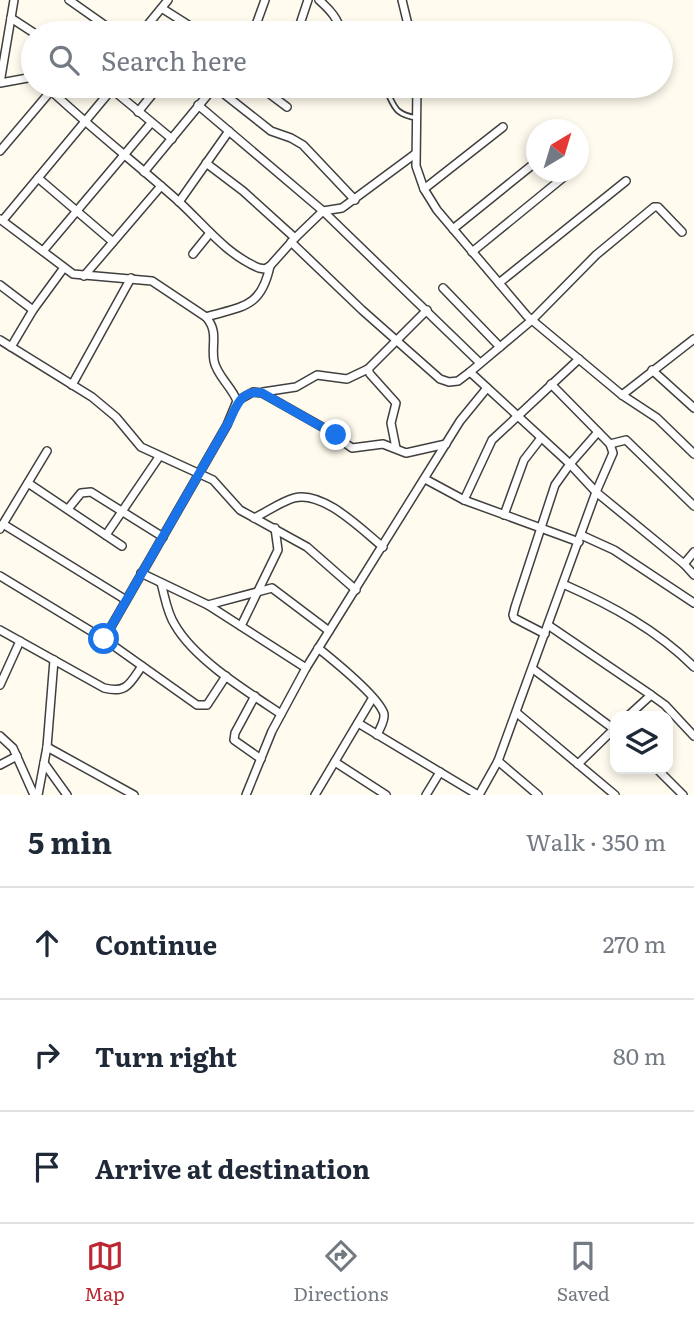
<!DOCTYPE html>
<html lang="en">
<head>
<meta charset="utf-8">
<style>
	:root { --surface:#fff; --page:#f2f2f3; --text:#1f2937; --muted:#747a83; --line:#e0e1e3; --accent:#bb2732 }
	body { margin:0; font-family:Literata,serif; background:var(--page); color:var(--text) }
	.controls { position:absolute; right:21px; bottom:21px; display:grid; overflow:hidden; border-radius:14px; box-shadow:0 4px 10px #0003 }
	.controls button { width:63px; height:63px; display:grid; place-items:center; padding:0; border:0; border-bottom:2px solid var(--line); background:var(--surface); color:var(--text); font:35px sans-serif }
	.compass { position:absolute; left:526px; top:119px; width:63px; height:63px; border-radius:50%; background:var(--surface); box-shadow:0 4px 10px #0003; rotate:38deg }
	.stop { position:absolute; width:21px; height:21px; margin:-16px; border:5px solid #1a73e8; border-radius:50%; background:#fff }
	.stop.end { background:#1a73e8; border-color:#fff; box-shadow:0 2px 7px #0008 }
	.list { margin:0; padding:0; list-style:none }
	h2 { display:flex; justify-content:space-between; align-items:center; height:91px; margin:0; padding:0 28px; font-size:30px }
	h2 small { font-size:23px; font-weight:400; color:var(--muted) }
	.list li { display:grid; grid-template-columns:46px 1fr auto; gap:21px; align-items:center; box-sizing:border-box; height:112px; padding:0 28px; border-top:2px solid var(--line) }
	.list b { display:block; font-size:26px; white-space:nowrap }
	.list em { font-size:23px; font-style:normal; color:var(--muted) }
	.icon { flex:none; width:38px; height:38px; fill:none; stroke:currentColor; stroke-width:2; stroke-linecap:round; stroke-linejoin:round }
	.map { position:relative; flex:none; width:694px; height:795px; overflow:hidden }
	.search { position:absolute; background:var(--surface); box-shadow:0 4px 10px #0003; left:21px; right:21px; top:21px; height:77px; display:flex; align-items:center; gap:18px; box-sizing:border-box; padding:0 24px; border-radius:38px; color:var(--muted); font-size:26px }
	.sheet { height:427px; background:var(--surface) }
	nav { display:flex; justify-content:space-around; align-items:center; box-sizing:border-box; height:98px; border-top:2px solid var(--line); background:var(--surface); font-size:19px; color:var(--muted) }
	nav a { display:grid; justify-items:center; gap:4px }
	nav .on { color:var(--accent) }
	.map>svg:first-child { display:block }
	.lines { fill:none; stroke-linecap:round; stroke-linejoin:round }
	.lane-casing { stroke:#404040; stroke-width:7 }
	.street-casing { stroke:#404040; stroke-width:10 }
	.lane { stroke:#fff; stroke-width:3.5 }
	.street { stroke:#fff; stroke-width:7 }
	.route { stroke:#1a73e8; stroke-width:9 }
</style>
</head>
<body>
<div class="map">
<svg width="694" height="795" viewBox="0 0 694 795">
	<rect width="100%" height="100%" fill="#fffbee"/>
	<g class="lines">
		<defs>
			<path id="lane" d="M384,86c11,19 8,28 33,32"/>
			<g id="street">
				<polyline points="14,0 0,83 33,77"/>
				<polyline points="69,0 116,33"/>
				<path d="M319,0c10,9 20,19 22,33"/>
				<polyline points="402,0 410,33"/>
				<polyline points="163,9 201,33"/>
				<polyline points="11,18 34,33"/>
				<polyline points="141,33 168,0"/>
				<polyline points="253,33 265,0"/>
				<polyline points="297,33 308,0"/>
				<path d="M46,86c42,40 87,75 130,113 27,24 49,55 83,69l6,1 5,-3 25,-28 28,-27 19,-3 73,-54"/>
				<polyline points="108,86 172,139"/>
				<polyline points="214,86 271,131 291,138 303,145 355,200"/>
				<polyline points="259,86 287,107"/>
				<polyline points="417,86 416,166 424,189 437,210 527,316 622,395 657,418 694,454"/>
				<polyline points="198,105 323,211 480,363"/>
				<polyline points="138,112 159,86"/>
				<polyline points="0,151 55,86"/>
				<polyline points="206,163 243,191 295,238"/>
				<polyline points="144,172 215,86"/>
				<polyline points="38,178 113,242"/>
				<polyline points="424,189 503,127"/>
				<polyline points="179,202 229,131"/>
				<path d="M0,219l73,55 79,7 54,36c13,15 5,27 8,44 3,15 18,26 23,40l-10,24 -123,214"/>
				<polyline points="3,220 112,89"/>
				<polyline points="453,229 536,162"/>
				<polyline points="291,242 362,310 440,379 449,382 458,381 470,372 532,320 596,255 654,207 658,207 682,232"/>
				<polyline points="43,251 151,123"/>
				<polyline points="472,252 570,172"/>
				<polyline points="193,254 210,233"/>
				<polyline points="84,276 161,186"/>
				<polyline points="499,283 626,181"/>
				<polyline points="0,285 33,310"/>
				<polyline points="443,288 500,347"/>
				<path d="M206,317c37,-11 55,-9 64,-51"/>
				<polyline points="0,340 92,397 116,417 141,447 213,480 240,510 307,547 356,590"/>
				<polyline points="11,347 33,310 63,269"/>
				<polyline points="368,369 370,374 396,403 391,423 396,448"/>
				<polyline points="652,370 694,408"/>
				<polyline points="470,372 570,464 596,492 684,564 694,575"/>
				<polyline points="72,385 131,278"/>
				<polyline points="263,392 296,387 317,375 347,379 368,369 427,310"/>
				<polyline points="622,395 694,339"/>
				<polyline points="237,401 253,392 262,393 324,428 352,448 383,444 406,453 446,444"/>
				<polyline points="610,444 626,440 694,506"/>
				<polyline points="425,479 464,500 579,542"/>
				<polyline points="28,483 122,546"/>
				<polyline points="464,500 492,440 579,359"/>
				<polyline points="68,509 81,493 91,492 163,537"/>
				<polyline points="504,515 524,460 541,438"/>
				<path d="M254,518c13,-6 26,-16 40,-20 29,-8 68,32 89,49"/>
				<polyline points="3,524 126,600"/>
				<polyline points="0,529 47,451"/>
				<polyline points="106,535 159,457"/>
				<polyline points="581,535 614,550 694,603"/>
				<polyline points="684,564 694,552"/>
				<polyline points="141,573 208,605 306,668"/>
				<polyline points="0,576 104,639 197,705 207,705 226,676"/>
				<path d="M161,583c4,14 6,30 14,42 20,35 73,67 106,89"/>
				<path d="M563,584c48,21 94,46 131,83"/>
				<polyline points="208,605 272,588 329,631"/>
				<polyline points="548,625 651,695 665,705 694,736"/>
				<polyline points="241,626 278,550 275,528"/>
				<path d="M0,630l104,58c23,6 26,-5 38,-22"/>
				<polyline points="545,634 514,618 513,615 515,607 555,485 570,464 598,432"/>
				<path d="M318,648c15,12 61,49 66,66 1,7 -4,14 -7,21"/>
				<polyline points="533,669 615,730"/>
				<polyline points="0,685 20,641"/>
				<polyline points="255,696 235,733 234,740 261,759"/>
				<polyline points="517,713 615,795"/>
				<polyline points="628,716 651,695"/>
				<polyline points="358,723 478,795"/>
				<polyline points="0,736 13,748 34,795"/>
				<polyline points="47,747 134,795"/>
				<polyline points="498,761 538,795"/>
				<polyline points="335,762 386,795"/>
				<polyline points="44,763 67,795"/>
				<polyline points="578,764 615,728"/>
				<polyline points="0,765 17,756"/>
				<polyline points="657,769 683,795"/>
				<polyline points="38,795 47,747 54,660"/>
				<polyline points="246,795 272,731 306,668 460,421 487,388"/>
				<polyline points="315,795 372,699"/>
				<polyline points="426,795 440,772"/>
				<polyline points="479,795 498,761 596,492 613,453 610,444 551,384"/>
			</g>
		</defs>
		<use href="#lane" class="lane-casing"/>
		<use href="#street" class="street-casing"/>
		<use href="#lane" class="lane"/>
		<use href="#street" class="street"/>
	</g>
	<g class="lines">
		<path class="route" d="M104,639l123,-214c9,-16 12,-36 35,-32l74,42"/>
	</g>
</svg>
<div class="controls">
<button><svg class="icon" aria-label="layers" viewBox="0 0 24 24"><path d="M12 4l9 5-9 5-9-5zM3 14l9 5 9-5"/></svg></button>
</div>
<svg class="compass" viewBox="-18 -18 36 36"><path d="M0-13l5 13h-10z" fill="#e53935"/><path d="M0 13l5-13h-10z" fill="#747a83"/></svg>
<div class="stop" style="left:104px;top:639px"></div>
<div class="stop end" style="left:336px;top:435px"></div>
<div class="search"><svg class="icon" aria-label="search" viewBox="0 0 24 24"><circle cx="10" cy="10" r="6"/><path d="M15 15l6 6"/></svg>Search here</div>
</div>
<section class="sheet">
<h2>5 min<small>Walk · 350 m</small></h2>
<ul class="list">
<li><svg class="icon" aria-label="ahead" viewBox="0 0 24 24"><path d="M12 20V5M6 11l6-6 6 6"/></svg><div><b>Continue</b></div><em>270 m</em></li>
<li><svg class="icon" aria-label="right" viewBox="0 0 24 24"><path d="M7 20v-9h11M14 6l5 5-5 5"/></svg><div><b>Turn right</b></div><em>80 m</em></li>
<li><svg class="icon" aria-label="arrive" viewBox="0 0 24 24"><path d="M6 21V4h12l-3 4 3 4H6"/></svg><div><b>Arrive at destination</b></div></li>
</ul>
</section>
<nav>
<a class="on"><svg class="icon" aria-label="map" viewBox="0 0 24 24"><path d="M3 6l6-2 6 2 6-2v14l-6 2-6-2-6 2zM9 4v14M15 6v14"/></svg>Map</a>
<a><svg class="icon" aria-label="directions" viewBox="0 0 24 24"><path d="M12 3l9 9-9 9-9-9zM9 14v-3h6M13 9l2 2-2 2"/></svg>Directions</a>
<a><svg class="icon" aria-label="saved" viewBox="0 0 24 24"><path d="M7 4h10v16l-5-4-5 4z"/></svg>Saved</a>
</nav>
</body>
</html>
